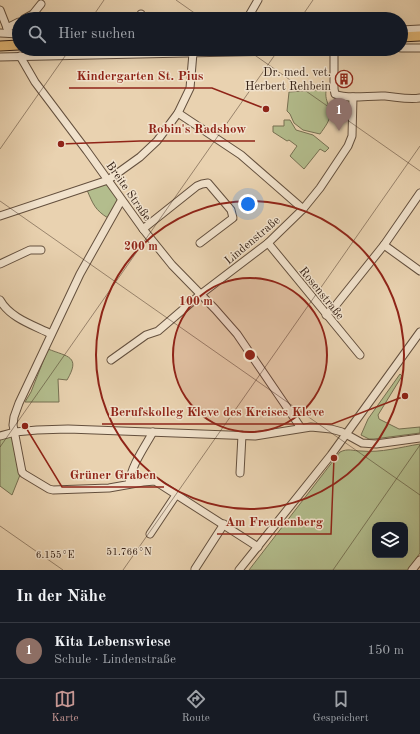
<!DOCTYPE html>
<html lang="de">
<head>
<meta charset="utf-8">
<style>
	:root { --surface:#171b24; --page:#242831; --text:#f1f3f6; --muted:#9ea1a6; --line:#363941; --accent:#c59692 }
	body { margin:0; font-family:"Old Standard TT",serif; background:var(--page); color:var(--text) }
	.controls { position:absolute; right:12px; bottom:12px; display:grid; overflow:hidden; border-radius:8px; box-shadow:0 4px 16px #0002 }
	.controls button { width:36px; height:36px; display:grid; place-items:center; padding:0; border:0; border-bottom:1px solid var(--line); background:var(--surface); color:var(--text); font:20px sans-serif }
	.you { position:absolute; left:248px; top:204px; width:14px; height:14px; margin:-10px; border:3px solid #fff; border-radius:50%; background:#1a73e8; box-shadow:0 0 0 6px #1a73e833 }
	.badge { display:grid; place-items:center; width:26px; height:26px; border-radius:50%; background:var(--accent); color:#fff; font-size:13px; font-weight:700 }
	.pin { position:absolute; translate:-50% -33px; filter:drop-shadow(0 1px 2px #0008) }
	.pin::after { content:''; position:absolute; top:21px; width:14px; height:12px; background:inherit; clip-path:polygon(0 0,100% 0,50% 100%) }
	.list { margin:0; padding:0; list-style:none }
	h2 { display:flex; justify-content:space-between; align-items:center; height:52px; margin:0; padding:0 16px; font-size:17px }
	h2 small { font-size:13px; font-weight:400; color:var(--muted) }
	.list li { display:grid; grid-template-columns:26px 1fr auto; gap:12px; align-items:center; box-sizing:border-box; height:56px; padding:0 16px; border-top:1px solid var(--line) }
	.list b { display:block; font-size:15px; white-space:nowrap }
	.list p { margin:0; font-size:13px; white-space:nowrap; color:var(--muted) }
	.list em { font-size:13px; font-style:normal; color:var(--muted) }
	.icon { flex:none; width:22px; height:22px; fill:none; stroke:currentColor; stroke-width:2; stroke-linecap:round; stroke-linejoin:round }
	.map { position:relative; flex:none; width:420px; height:570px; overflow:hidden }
	.search { position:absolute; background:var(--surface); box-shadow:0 4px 16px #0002; left:12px; right:12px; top:12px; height:44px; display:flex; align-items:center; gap:10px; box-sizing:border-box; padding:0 14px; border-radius:22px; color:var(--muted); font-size:15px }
	.sheet { height:108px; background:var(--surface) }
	nav { display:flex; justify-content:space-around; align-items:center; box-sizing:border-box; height:56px; border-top:1px solid var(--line); background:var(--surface); font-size:11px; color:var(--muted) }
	nav a { display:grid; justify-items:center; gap:2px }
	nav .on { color:var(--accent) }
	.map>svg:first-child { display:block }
	.green { fill:#b3bd8d; stroke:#767052; fill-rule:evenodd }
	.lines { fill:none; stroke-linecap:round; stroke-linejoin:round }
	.minor-casing { stroke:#64503e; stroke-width:9 }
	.major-casing { stroke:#382418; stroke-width:11 }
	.minor { stroke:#f1e2cc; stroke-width:7 }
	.major { stroke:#e4b978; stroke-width:9 }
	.ticks { fill:none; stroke:#382418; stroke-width:1; stroke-opacity:0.45 }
	.ring { fill:none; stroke:#8f2418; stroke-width:2 }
	.labels { text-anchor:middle; stroke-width:3; stroke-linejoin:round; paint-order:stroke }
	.poi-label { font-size:12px; fill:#382418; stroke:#f1e2cc; text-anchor:end }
	.street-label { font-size:12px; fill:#382418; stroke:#f1e2cc }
	.ticks-label { font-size:10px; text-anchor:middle; fill:#382418; stroke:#f1e2cc; stroke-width:3; stroke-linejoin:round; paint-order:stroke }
	.centre { fill:#8f2418; stroke:#f1e2cc; stroke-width:2 }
	.ring-label { font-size:12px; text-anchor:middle; font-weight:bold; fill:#8f2418; stroke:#f1e2cc; stroke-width:3; stroke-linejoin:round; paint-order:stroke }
	.leader { fill:none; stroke:#8f2418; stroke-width:1.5 }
	.callout-dot { fill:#8f2418; stroke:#f1e2cc; stroke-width:1.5 }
	.callout-label { font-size:13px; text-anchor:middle; font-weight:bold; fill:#8f2418; stroke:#f1e2cc; stroke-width:3; stroke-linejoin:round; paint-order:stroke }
</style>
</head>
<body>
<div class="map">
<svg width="420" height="570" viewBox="0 0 420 570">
	<rect width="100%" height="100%" fill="#e9d2b0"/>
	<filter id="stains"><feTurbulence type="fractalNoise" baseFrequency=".005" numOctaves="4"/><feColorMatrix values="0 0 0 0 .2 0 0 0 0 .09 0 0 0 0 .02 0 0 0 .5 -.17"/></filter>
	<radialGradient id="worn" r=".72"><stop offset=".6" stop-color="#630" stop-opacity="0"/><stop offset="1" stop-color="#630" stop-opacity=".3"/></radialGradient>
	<g class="green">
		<path d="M319,90l7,1c-1,8 2,12 4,19 2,9 -6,18 -10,24l-17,-4 -9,-7 -4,-9 -3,-3 2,-19z"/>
		<polygon points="284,120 290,120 296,130 313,135 329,148 325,152 320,149 304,169 290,156 297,146 289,140 287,141 273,132 273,126 284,126"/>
		<path d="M106,183l12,17 -10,18c-13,-8 -15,-14 -21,-28z"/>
		<path d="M48,349c20,8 33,7 19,31l-9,-1 1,23h-34l6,-10z"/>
		<polygon points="400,374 402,376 378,415 379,419 399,429 420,427 420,433 374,439 369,439 361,435 368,419"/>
		<polygon points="12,436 19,465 20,475 12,495 0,486 0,439"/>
		<path d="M420,444v109l-12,17h-159l91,-118c8,-4 13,-1 21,-1 20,2 40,-4 59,-7zM375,525h30v30h-30z"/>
	</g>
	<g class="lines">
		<defs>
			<g id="minor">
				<polyline points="0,10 9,33"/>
				<polyline points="24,19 33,14 41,4"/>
				<polyline points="141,19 141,14"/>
				<polyline points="247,19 258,0"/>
				<polyline points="7,28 19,22"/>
				<polyline points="401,30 420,29"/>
				<polyline points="0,33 19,34"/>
				<polyline points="401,48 420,48"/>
				<path d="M334,50v39l1,5c11,6 36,1 50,2 12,1 23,4 35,2"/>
				<polyline points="20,56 35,82 87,151 143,229 172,265 215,309 237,334 301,428"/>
				<polyline points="0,57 367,49"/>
				<polyline points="178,113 241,155 303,209"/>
				<polyline points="121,201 80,274 19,403 14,417 13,425 22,472 24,474 49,489 53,490 109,488 143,482 155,481 258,547"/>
				<polyline points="0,216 108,180 140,157 157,141 178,113 190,88 193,53"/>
				<polyline points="143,229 197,186 202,184 208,183 231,210 233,218 200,243"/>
				<polyline points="268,243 360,355"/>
				<polyline points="384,245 420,271"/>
				<polyline points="0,264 30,250 41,250"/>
				<path d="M0,300c10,18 33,25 51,34"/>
				<polyline points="326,315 336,305 384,245 420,193"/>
				<polyline points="111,360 146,335 158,331 201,294 268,243 303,209 320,188 348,146 352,136 353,97"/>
				<polyline points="0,436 15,432 37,430 68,429 255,436 311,427 331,429 342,432 362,443 376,444 420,438"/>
				<polyline points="240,473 242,435"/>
				<path d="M129,484c2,-18 15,-36 24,-52"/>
				<polyline points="150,534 176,495"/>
				<polyline points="195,569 224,524"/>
				<polyline points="239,570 331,455 420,332"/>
				<polyline points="412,570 420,560"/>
			</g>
			<g id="major">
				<polyline points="401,37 420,36"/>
				<polyline points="0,46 19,45"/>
			</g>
		</defs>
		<use href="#minor" class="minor-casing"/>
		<use href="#major" class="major-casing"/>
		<use href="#minor" class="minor"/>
		<use href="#major" class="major"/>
	</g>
	<path class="ticks" d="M176,0l27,19M91,19l13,-19M300,19l13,-19M246,49l174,122M0,149l70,-100M0,201l420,294M0,447l279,-398M0,526l63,44M123,570l297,-424M333,570l87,-125"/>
	<circle cx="250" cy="355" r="77" fill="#8f2418" fill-opacity=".12"/>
	<g class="ring">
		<circle cx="250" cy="355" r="77"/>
		<circle cx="250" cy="355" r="154"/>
	</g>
	<defs>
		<symbol id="building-ring" viewBox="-11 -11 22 22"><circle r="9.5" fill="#f1e2cc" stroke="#8f2418" stroke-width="1.5"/><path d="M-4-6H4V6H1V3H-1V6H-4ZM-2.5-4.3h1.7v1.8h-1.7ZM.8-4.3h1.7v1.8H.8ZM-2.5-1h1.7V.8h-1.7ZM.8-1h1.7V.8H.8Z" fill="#8f2418"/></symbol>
	</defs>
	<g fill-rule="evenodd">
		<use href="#building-ring" x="334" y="69" width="20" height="20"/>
	</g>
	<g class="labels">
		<g class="poi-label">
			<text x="331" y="76">Dr. med. vet.<tspan x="331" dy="14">Herbert Rehbein</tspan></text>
		</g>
		<g class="street-label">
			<text transform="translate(129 191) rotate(55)" y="4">Breite Straße</text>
			<text transform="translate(252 240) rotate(-40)" y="4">Lindenstraße</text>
			<text transform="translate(322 293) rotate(51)" y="4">Rosenstraße</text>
		</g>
	</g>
	<g class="ticks-label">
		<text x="129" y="555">51.766°N</text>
		<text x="55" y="558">6.155°E</text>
	</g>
	<circle cx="250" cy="355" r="6" class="centre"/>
	<g class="ring-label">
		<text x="141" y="250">200 m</text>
		<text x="196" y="305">100 m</text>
	</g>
	<path class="leader" d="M266 109L212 88H69M61 144L140 141H255M405 396L332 424H102M25 426L62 487H164M334 458L331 534H217"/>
	<g class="callout-dot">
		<circle cx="266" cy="109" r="4"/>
		<circle cx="61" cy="144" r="4"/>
		<circle cx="405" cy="396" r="4"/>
		<circle cx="25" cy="426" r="4"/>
		<circle cx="334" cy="458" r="4"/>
	</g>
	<g class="callout-label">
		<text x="140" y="80">Kindergarten St. Pius</text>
		<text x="197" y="133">Robin's Radshow</text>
		<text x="217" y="416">Berufskolleg Kleve des Kreises Kleve</text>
		<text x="113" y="479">Grüner Graben</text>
		<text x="274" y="526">Am Freudenberg</text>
	</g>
	<rect width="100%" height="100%" filter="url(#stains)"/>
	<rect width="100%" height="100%" fill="url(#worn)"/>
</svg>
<div class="controls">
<button><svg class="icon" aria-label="layers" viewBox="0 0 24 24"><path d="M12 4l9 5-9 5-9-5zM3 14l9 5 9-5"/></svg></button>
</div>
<div class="you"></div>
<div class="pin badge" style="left:339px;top:131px;background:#8d6e63">1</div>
<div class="search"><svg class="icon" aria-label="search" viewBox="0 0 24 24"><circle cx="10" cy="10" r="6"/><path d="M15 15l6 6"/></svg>Hier suchen</div>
</div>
<section class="sheet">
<h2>In der Nähe<small></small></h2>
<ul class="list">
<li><span class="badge" style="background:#8d6e63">1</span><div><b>Kita Lebenswiese</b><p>Schule · Lindenstraße</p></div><em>150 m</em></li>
</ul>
</section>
<nav>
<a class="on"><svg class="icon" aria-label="map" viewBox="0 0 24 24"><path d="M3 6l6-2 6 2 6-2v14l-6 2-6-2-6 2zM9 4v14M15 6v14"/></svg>Karte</a>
<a><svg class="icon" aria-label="directions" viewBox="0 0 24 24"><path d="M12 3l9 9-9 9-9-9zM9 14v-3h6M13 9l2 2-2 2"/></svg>Route</a>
<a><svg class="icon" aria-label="saved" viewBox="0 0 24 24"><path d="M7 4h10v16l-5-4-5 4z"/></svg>Gespeichert</a>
</nav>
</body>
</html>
